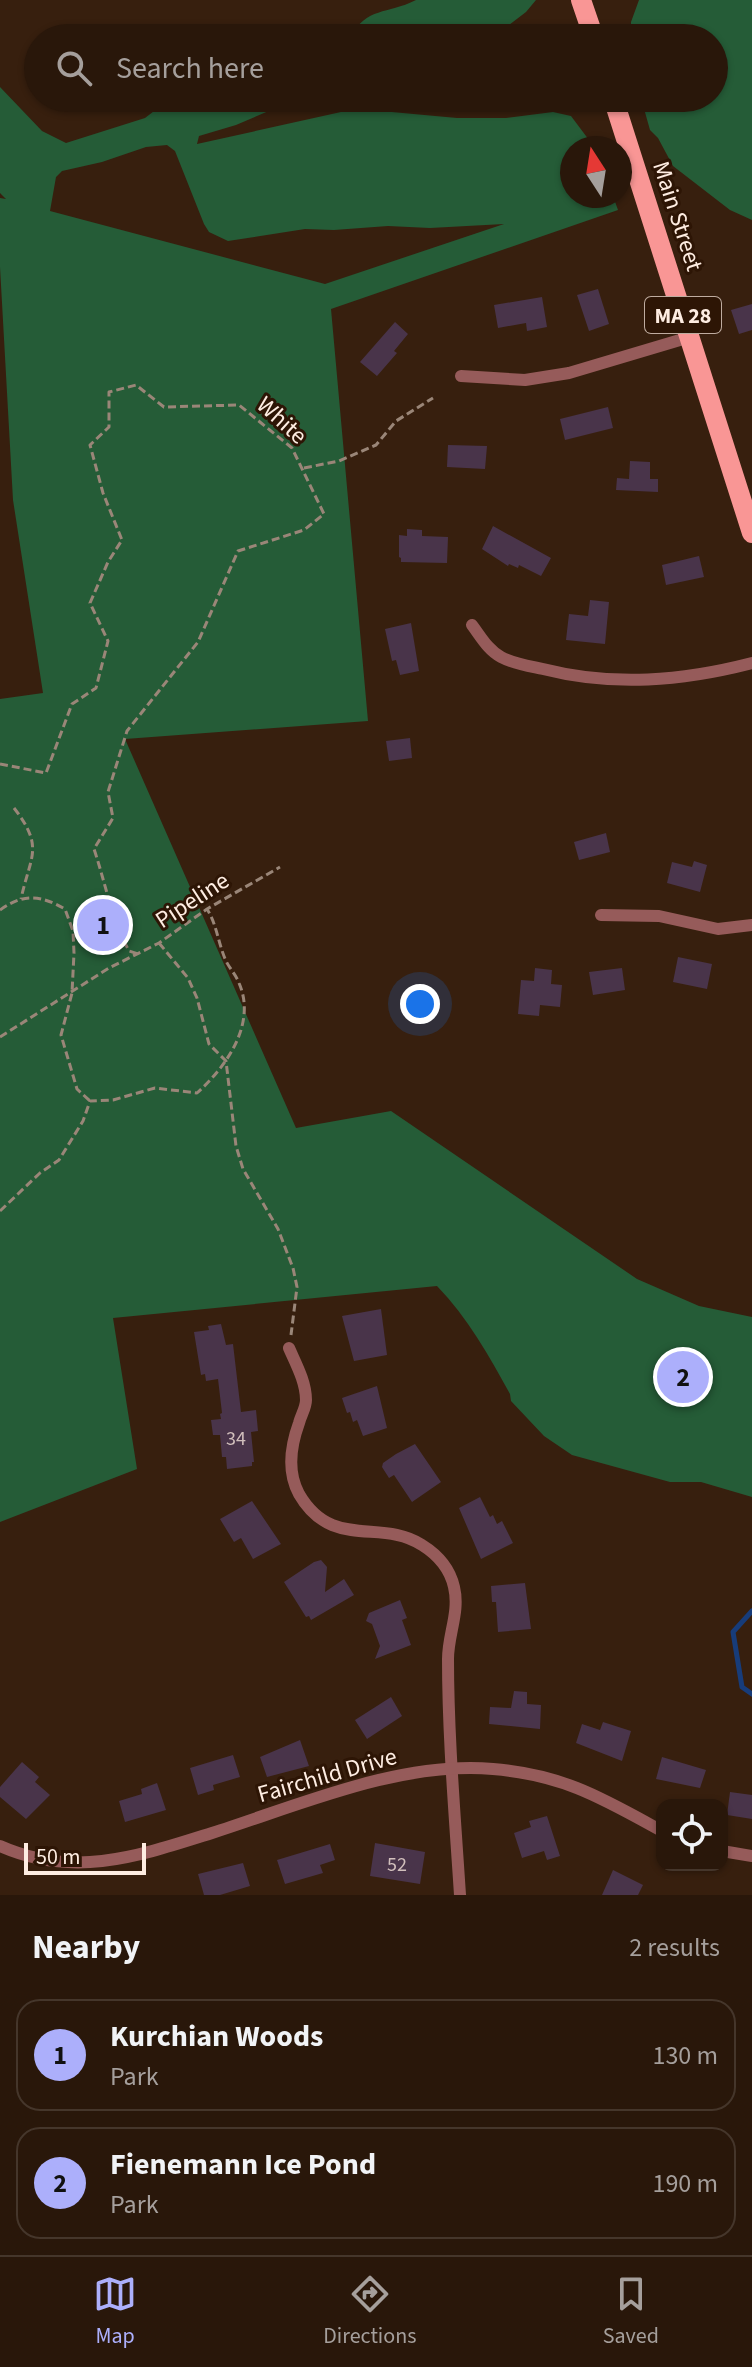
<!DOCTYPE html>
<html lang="en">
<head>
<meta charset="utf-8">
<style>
	:root { --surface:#29170a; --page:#312013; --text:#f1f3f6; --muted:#a59f9c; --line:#45362b; --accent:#acaffb }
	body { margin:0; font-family:"Source Sans 3",sans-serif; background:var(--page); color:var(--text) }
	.controls { position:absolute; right:24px; bottom:24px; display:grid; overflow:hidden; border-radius:16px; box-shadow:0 2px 6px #0004 }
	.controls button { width:72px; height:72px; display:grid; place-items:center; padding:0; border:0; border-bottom:2px solid var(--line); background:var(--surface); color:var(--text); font:40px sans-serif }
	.compass { position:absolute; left:560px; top:136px; width:72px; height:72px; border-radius:50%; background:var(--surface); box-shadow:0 2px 6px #0004; rotate:348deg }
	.scale { position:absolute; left:24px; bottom:20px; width:122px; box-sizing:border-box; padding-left:8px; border:4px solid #feede2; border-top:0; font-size:22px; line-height:28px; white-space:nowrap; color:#feede2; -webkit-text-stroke:6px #2d1505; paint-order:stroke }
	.you { position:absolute; left:420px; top:1004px; width:28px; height:28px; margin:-20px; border:6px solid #fff; border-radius:50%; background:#1a73e8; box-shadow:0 0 0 12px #1a73e833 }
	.badge { display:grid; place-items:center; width:52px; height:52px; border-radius:50%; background:var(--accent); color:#111; font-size:26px; font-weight:700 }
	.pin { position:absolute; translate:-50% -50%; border:4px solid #fff; box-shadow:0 2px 8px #0006 }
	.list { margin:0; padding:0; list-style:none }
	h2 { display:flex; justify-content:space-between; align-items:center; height:104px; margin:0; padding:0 32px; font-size:34px }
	h2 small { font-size:26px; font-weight:400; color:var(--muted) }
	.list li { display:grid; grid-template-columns:52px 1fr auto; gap:24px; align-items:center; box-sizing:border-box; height:112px; margin:0 16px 16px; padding:0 16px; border:2px solid var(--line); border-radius:24px }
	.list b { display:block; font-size:30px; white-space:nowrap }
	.list p { margin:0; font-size:26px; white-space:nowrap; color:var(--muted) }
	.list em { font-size:26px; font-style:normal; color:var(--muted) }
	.icon { flex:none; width:44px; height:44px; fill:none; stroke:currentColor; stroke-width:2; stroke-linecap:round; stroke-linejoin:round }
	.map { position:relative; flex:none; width:752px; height:1895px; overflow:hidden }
	.search { position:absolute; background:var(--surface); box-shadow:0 2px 6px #0004; left:24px; right:24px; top:24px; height:88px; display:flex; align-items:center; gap:20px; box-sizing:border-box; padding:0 28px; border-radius:44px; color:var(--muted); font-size:30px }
	.sheet { height:360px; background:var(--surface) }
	nav { display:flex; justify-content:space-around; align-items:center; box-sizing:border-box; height:112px; border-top:2px solid var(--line); background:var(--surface); font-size:22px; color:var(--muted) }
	nav a { display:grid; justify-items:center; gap:4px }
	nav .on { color:var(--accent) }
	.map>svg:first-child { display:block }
	.green { fill:#255c37; fill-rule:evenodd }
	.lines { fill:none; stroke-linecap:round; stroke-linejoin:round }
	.stream { stroke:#173c7a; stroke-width:5 }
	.building { fill:#49344a }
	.path { stroke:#9a8678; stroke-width:3; stroke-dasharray:8 4; stroke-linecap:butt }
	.street { stroke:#965b5a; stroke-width:12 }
	.primary { stroke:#f99695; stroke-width:20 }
	.labels { text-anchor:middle; stroke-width:6; stroke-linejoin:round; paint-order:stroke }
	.number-label { font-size:20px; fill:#d1bfbc }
	.shield { fill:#2d1505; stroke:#bfaca0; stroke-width:2 }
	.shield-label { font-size:22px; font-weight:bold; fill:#feede2 }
	.street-label { font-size:24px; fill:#feede2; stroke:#2d1505 }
</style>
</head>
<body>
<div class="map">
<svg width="752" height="1895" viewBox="0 0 752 1895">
	<rect width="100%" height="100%" fill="#371f0e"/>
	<g class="green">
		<path d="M416,0h120l-10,12 -34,26h-143c19,-32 37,-23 67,-38z"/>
		<polygon points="639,0 752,0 752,220 730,210 673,166 658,138 650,130 641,98 714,98 714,38 631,38 631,22"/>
		<path d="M0,87l42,44 24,12 79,-25 26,-20h128l-63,27 -37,11 -2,8 144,-32 29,-2 87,8h49l47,-6 18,4 21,28 1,4h-21v48h41l5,14 -287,99 37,412 -243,18 171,389 95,-17 246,168 62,27 53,11v180l-51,-15h-31l-98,-27 -28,-19 -33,-35 -1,-7c-21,-38 -42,-76 -73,-108l-324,32 24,151 -137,53v-823l43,-6 -30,-193 -13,-233v-69l6,1 -6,-6zM167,145l8,6 29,73 5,8 19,9 77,-12 29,1 54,-4 42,2 74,-4 -179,60 -275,-73 6,-34 6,-6 40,-9 44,-15z"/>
	</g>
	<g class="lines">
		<polyline class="stream" points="752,1611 733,1632 742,1687 752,1694"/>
	</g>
	<g class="building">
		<polygon points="598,289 609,324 589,331 577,295"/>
		<polygon points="542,297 547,327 527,331 526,323 498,328 494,305"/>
		<polygon points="752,304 752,330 739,334 731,310"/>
		<polygon points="395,322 408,334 394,351 397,353 377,376 360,362"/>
		<polygon points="608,407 613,428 565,440 560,419"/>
		<polygon points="448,445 487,446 485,469 447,467"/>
		<polygon points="630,461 650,462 650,479 658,479 658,492 616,490 617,478 629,479"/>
		<polygon points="493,526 551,558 541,576 519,565 518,568 509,564 508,566 482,549"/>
		<polygon points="407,529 422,530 422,536 448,537 447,563 401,562 401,558 399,557 399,535 407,536"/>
		<polygon points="699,556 704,577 666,585 662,565"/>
		<polygon points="590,600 609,602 605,644 566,640 569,614 588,616"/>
		<polygon points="411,623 419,671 400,675 396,660 392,661 385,629"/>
		<polygon points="410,738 412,758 389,761 386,741"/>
		<polygon points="606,833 610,852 579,860 574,842"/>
		<polygon points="694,861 707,865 700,892 667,883 672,862 692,867"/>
		<polygon points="678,957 712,964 707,989 673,982"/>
		<polygon points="535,968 552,970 551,984 562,985 560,1007 540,1005 539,1016 518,1014 521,980 534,981"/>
		<polygon points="622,968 625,990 593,995 589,972"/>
		<polygon points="381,1309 387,1355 354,1361 342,1316"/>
		<polygon points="221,1324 226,1345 233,1344 241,1412 256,1410 258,1431 251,1432 254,1462 252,1462 252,1466 227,1469 226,1457 222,1457 220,1435 213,1435 211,1420 221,1419 220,1414 222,1413 218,1379 206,1381 205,1374 201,1375 194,1332 209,1330 208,1326"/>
		<polygon points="377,1386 387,1428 363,1436 357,1420 353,1422 350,1412 347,1413 342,1398"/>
		<polygon points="415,1444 441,1482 412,1502 394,1475 389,1478 382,1467 383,1463 396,1454"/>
		<polygon points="480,1497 490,1517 493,1515 497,1524 502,1521 513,1543 481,1559 459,1508"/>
		<polygon points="252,1501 281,1544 253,1559 241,1538 234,1542 220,1519"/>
		<polygon points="321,1560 327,1567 325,1592 344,1579 354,1595 311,1620 309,1616 306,1617 284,1582 314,1562"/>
		<polygon points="525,1583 531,1629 498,1632 496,1602 492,1602 491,1586"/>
		<polygon points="400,1600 407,1618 402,1620 411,1645 375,1659 380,1646 372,1624 366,1621 369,1613"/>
		<polygon points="514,1691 527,1692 527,1704 541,1705 540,1729 489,1724 490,1707 511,1708"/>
		<polygon points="391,1697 402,1716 367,1739 355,1720"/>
		<polygon points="603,1722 631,1731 622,1761 576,1743 582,1724 600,1730"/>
		<polygon points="300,1740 309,1766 267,1777 260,1757"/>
		<polygon points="233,1755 240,1777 213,1785 214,1790 198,1795 190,1768"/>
		<polygon points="662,1757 706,1770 700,1788 656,1779"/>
		<polygon points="22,1762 39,1777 35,1782 50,1795 26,1819 0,1797 0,1787"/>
		<polygon points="157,1783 166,1810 125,1822 119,1801 142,1794 141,1789"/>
		<polygon points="730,1792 752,1795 752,1819 727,1815"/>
		<polygon points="547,1816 560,1856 547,1860 544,1851 522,1858 514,1833 531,1827 529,1821"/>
		<polygon points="375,1843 425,1852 420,1884 370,1876"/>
		<polygon points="330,1844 335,1860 320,1865 323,1873 285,1884 277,1860"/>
		<polygon points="243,1863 250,1886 220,1895 204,1895 198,1874"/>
		<polygon points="613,1870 643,1885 638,1895 602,1895"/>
	</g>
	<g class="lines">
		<g class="path">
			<polyline points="304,468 339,461 376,445 396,421 433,398"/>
			<path d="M0,764l46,9 26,-69 24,-16 12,-47 -18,-38 18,-41 14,-22 -19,-47 -13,-48 19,-18v-35l27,-7 28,22 75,-2 53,43 32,66 -20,16 -66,21 -40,91 -71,89 -19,61 5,26 -19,31c12,36 17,68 35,102l9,3"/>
			<path d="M14,808c31,40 16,48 7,91"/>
			<path d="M0,910c24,-17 40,-15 65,-1l8,22 1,22 -2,40 -11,42 16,54 13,12"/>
			<polyline points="159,943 188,978 197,998 209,1044 226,1061 236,1146 243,1169 278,1229 293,1268 297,1287 291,1335"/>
			<polyline points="0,1037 109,968 159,943 207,909 280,867"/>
			<path d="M0,1211l40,-38 19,-13 24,-39 7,-20 23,-1 42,-12 42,5c29,-26 60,-69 42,-110 -3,-8 -9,-14 -13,-22 -8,-18 -9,-36 -19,-52"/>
		</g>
		<g class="street">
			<polyline points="461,376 525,380 569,373 690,337"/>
			<path d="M472,625c9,12 16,25 29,32 13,7 28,9 42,12 71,18 139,12 209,-6"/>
			<polyline points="601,915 659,916 718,929 752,925"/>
			<path d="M289,1348c7,16 17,34 17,52 0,8 -5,15 -7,23 -8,22 -12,49 0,71 33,57 82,24 123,51 16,10 28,24 32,42 6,25 -6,47 -6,72 0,78 7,158 12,236"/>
			<path d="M0,1846c74,33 139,10 212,-13 88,-28 187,-72 281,-64 71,6 109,29 169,62"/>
			<polyline points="722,1851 752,1856"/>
		</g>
		<g class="primary">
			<polyline points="581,0 594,38"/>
			<polyline points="613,98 752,533"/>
		</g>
	</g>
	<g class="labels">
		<g class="number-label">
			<text x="236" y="1445">34</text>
			<text x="397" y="1871">52</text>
		</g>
		<rect class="shield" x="645" y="297" width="76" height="36" rx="6"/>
		<g class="shield-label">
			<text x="683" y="323">MA 28</text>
		</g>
		<g class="street-label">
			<text transform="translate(678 216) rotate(72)" y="8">Main Street</text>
			<text transform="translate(282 420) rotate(42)" y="8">White</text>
			<text transform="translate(192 900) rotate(-33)" y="8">Pipeline</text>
			<text transform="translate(327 1775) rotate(-16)" y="8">Fairchild Drive</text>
		</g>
	</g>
</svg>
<div class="controls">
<button><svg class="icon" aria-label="locate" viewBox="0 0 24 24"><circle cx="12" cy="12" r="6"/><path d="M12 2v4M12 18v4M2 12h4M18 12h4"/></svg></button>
</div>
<svg class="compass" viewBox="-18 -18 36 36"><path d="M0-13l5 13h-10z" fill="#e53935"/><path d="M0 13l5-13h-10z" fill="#a59f9c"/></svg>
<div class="scale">50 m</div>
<div class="you"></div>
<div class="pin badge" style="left:103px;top:925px">1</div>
<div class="pin badge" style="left:683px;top:1377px">2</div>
<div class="search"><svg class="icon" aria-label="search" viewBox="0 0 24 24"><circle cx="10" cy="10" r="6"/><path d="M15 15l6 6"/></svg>Search here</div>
</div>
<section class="sheet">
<h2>Nearby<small>2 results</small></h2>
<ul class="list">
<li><span class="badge">1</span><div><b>Kurchian Woods</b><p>Park</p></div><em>130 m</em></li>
<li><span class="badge">2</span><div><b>Fienemann Ice Pond</b><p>Park</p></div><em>190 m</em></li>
</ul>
</section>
<nav>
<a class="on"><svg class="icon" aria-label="map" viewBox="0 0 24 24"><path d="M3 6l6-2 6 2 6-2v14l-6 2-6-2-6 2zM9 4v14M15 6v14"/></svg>Map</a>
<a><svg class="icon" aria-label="directions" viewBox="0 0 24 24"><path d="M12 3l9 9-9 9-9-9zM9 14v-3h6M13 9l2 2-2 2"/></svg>Directions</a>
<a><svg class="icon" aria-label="saved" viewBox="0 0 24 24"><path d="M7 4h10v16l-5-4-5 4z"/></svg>Saved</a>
</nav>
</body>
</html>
